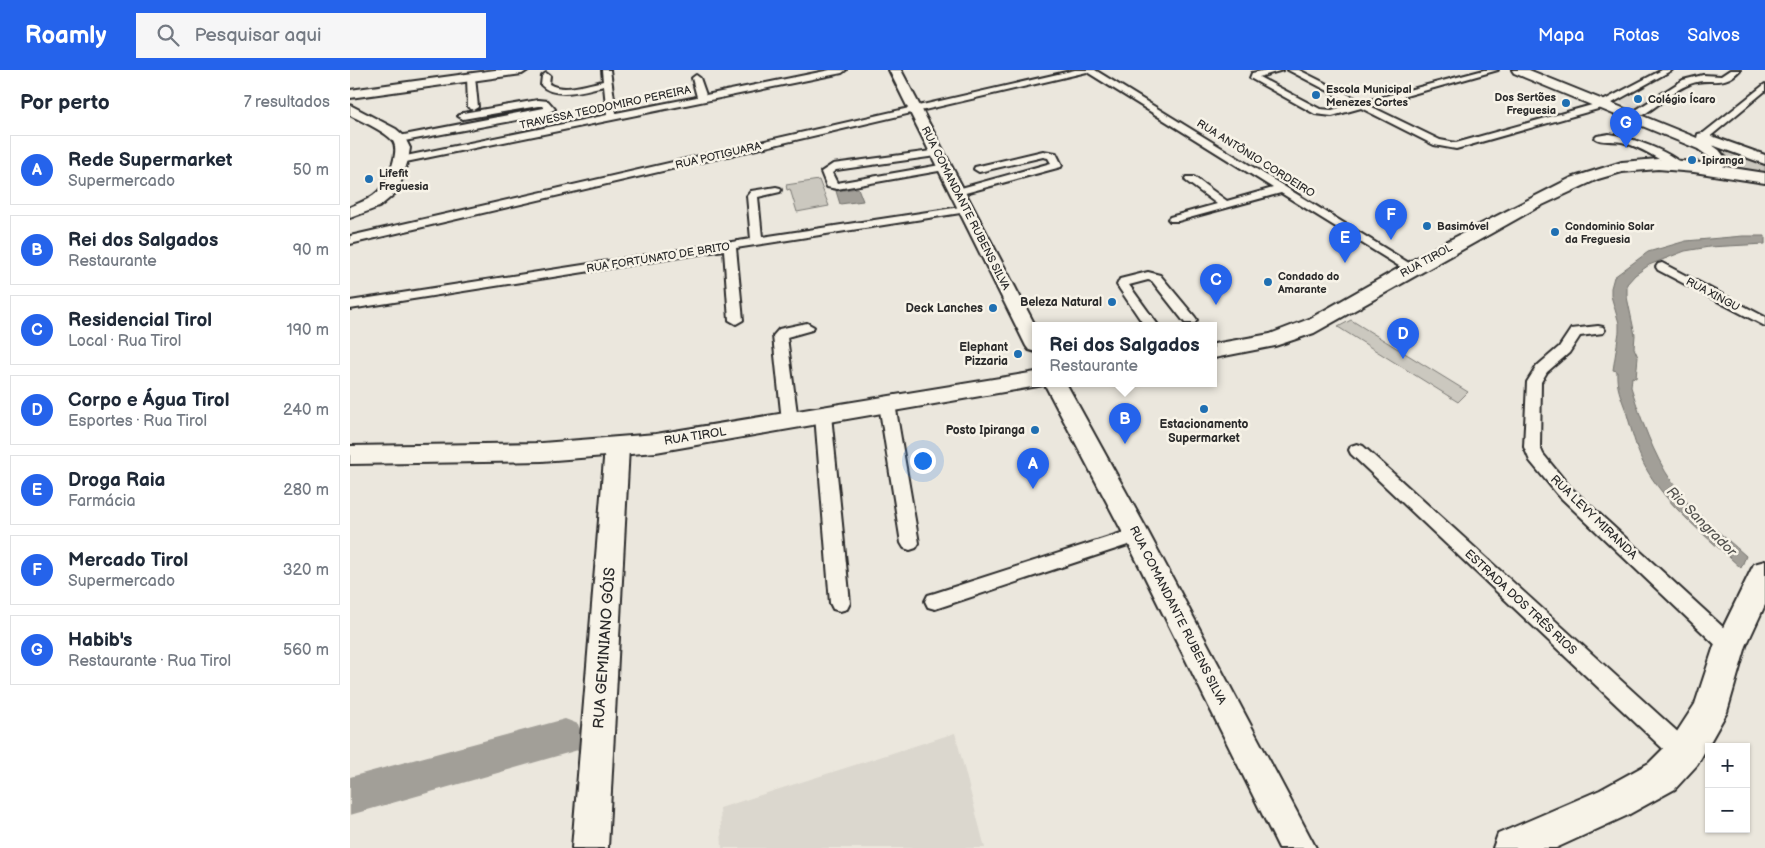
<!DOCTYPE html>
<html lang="pt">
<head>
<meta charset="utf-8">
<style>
	:root { --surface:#fff; --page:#f6f6f7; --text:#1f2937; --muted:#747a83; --line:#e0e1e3; --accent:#2563eb }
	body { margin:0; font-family:"Balsamiq Sans",sans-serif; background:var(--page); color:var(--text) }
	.controls { position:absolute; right:15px; bottom:15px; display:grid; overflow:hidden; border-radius:0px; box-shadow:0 1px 4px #0004 }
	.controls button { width:45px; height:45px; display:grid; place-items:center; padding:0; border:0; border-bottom:1px solid var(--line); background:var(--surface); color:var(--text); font:25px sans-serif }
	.you { position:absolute; left:572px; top:390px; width:18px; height:18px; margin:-12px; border:4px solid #fff; border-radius:50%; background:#1a73e8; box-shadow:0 0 0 8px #1a73e833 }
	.badge { display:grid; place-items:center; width:32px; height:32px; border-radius:50%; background:var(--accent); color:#fff; font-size:16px; font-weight:700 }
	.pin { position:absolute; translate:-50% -41px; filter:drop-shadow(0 1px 2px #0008) }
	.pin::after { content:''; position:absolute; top:26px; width:18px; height:15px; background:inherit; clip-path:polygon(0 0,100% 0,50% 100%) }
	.popup { position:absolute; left:682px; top:252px; width:185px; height:65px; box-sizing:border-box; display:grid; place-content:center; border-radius:0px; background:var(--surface); filter:drop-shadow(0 1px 4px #0005); font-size:16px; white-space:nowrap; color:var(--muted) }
	.popup b { font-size:19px; color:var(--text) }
	.popup::after { content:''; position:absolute; left:50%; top:100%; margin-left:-10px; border:10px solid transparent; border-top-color:var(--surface) }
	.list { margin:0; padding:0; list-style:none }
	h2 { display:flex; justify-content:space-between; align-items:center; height:65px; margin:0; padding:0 20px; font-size:21px }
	h2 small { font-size:16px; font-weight:400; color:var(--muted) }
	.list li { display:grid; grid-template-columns:32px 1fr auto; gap:15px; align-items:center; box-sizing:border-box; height:70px; margin:0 10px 10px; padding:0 10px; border:1px solid var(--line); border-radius:0px }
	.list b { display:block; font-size:19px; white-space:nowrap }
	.list p { margin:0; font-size:16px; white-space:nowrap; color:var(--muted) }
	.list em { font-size:16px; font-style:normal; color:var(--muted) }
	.icon { flex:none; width:28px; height:28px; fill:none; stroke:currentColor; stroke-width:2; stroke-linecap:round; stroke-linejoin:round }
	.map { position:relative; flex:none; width:1415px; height:778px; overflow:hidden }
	header { display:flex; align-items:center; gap:30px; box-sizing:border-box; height:70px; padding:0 25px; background:var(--accent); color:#fff }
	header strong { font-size:24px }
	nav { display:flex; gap:28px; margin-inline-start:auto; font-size:18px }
	.search { width:350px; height:45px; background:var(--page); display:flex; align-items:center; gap:12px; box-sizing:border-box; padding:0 18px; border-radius:0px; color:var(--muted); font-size:19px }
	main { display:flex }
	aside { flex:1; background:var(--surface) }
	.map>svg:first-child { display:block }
	.built { fill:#dbd7ce }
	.green { fill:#cbc8bf; stroke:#7b7a75 }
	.water { fill:#a29f98; stroke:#72716c }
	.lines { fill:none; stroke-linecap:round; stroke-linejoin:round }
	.river { fill:#a29f98; fill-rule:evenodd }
	.street-casing { stroke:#2b2b2b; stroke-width:4 }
	.secondary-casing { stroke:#2b2b2b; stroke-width:4 }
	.primary-casing { stroke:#2b2b2b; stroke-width:4 }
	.street { fill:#f7f3e8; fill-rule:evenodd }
	.secondary { fill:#f7f3e8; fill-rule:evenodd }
	.primary { fill:#f7f3e8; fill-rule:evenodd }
	.poi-dot { fill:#1f6fb2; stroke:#f7f3e8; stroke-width:2 }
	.labels { text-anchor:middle; stroke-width:5; stroke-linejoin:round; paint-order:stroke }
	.far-poi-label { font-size:11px; font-weight:bold; fill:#2b2b2b; stroke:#f7f3e8; text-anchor:start }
	.far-street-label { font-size:11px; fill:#2b2b2b; stroke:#f7f3e8 }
	.poi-label { font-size:12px; font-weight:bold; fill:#2b2b2b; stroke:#f7f3e8; text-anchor:end }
	.street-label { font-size:12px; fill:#2b2b2b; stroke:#f7f3e8 }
	.water-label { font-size:14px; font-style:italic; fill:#555451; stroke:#f7f3e8 }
	.near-street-label { font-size:15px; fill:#2b2b2b; stroke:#f7f3e8 }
</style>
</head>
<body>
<header>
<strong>Roamly</strong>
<div class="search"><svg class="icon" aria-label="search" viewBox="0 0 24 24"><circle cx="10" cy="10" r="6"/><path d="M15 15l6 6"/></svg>Pesquisar aqui</div>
<nav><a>Mapa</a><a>Rotas</a><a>Salvos</a></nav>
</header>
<main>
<aside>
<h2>Por perto<small>7 resultados</small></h2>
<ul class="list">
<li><span class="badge">A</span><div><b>Rede Supermarket</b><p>Supermercado</p></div><em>50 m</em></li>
<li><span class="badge">B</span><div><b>Rei dos Salgados</b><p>Restaurante</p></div><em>90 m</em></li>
<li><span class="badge">C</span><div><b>Residencial Tirol</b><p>Local · Rua Tirol</p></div><em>190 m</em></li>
<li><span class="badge">D</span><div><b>Corpo e Água Tirol</b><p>Esportes · Rua Tirol</p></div><em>240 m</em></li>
<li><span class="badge">E</span><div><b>Droga Raia</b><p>Farmácia</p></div><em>280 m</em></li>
<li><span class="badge">F</span><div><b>Mercado Tirol</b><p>Supermercado</p></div><em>320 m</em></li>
<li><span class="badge">G</span><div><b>Habib's</b><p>Restaurante · Rua Tirol</p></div><em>560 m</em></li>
</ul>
</aside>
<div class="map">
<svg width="1415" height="778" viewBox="0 0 1415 778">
	<rect width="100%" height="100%" fill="#ebe7dd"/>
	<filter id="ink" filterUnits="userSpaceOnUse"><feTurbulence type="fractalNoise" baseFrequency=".02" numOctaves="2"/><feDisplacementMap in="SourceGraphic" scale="10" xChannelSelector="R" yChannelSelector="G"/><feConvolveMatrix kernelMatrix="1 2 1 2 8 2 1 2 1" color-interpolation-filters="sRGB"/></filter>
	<g filter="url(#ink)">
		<g class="built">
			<polygon points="1288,22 1306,27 1290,39 1269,32"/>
			<polygon points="605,663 635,778 372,778 370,738"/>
		</g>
		<g class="green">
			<path d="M1299,49l116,44v13l-35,-8c3,-8 -2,-12 -9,-17z"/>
			<polygon points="469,110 479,136 447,142 440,119 437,120 436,115"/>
			<polygon points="1001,250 1118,322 1108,332 988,257"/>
		</g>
		<g class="water">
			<polygon points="508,118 513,131 490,134 486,121"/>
			<path d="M1393,166h22v8l-56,3 -24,4 -36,14 -14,10 -8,9v13l8,38 -1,13 4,9 -2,21 -4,-1 -1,10c10,32 22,67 41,95 18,29 49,51 74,74l-5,12c-32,-30 -70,-58 -93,-96 -11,-18 -16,-41 -22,-61 -5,-14 -10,-24 -9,-40l-4,-1 6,-38v-9l-8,-27v-8l3,-11 34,-25 38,-11z"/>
		</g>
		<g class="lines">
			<polygon class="river" points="215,649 228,654 233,667 228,680 0,745 0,707"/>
			<defs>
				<g id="street">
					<path d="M252,0h8l6,43 81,-16 -5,-19 4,-3 4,3 6,17 124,-25h16l-4,3 -441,90 -5,-3 5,-3 206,-42 -3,-29c-18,4 -49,14 -63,-1l1,-9 4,-3 4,3 -1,8c14,9 39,0 54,-3z"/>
					<polygon points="725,0 745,0 1067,198 1065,201 1057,201 931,123 828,151 820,151 818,149 820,147 867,134 836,111 835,109 836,107 844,107 877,131 923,118 737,2 0,174 0,166"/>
					<polygon points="917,0 933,0 909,7 970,39 982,40 1003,34 938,0 949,0 1013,32 1134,0 1148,0 1020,36 1090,70 1106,73 1249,33 1312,0 1322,0 1255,37 1106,79 1084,75 1011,38 982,46 965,44 900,8 902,3"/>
					<path d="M1380,0h10c-18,19 -30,6 -50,14 -22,8 -37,30 -60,36l-5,-3 58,-37 20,-5 18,1z"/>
					<polygon points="121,4 125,7 128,37 123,40 118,37 117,7"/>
					<polygon points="1415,14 1415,21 1357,69 1351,69 1351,65"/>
					<polygon points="188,30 198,31 205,39 194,45 49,72 44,69 49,66 194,38 192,36 188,36 113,49 108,46 113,43"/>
					<path d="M1259,64c21,3 61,17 75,32l-1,2h-8c-17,-9 -34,-21 -53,-26 -9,-2 -21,1 -27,-4l2,-2z"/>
					<polygon points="589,80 593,81 593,85 486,100 482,103 487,113 596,94 600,95 601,97 600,99 487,119 477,117 471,102 483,94"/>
					<polygon points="693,81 706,83 712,95 711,97 608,125 603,122 604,120 701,93 698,88 693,87 629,102 624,99 625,97"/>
					<polygon points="426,117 430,118 431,120 430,122 408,127 412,167 617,136 623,139 617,142 386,178 393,250 386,254 379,250 374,180 0,239 0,231 401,169 397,126 401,121"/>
					<polygon points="1312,193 1415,247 1415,256 1308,200 1306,197 1308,194"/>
					<polygon points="798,202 810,205 845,247 847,250 845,253 835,253 802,211 798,210 779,215 808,255 794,255 767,215 770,209"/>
					<polygon points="457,253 464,257 462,260 437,267 448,351 445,355 440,356 435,355 432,351 423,266 429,259"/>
					<polygon points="1248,256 1253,257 1255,260 1253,263 1230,266 1219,283 1197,302 1191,312 1190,377 1193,384 1220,417 1387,570 1390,576 1387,582 1380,585 1373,582 1208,425 1180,391 1174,377 1177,312 1187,296 1209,277 1221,259"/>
					<polygon points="537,329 542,330 545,334 569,473 566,478 560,480 554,478 551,473 529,334 532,330"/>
					<polygon points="473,340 478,341 481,345 500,533 497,539 490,541 483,539 480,533 465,345 468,341"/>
					<polygon points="1007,374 1013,376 1342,675 1345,683 1342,691 1334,694 1326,691 1001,384 999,380 1001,376"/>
					<polygon points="787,458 793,460 796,465 793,470 585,539 578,537 575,531 578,525 585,523"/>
				</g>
				<g id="secondary">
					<polygon points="145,0 178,0 172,4 0,28 0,20"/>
					<polygon points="539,0 551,0 686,257 686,282 679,280 676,276"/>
					<path d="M1162,0h17l168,68 1,-4 5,-1 62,22v9l-53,-19 7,5 7,9 -2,7c-8,6 -21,8 -31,5l-3,-3 3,-3 17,-3 2,-3 -14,-10 -184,-76z"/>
					<path d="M0,35l46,24 8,7 6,12 -2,12 -10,31 -19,16 -29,11v-11c28,-11 33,-16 43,-44 2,-7 4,-16 0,-22 -8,-10 -32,-20 -43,-26z"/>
					<polygon points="694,313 716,313 796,458 966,778 929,778 774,465"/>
					<polygon points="267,369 275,371 279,377 258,778 222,778 255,377 259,371"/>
				</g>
				<g id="primary">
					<polygon points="1308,89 1344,92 1415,103 1415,113 1344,102 1308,99 1272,102 1248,109 1188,137 964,263 925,276 864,288 864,274 920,264 959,249 1086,177 1221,108 1272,92"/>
					<polygon points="686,302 686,313 696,313 694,315 306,382 192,391 0,394 0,376 192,373 306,364"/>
					<polygon points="1415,491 1415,535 1396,576 1377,642 1347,695 1325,719 1276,746 1206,778 1143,778 1148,764 1250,720 1299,693 1321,671 1345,634 1364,576 1404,494"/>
				</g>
			</defs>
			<use href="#street" class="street-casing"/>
			<use href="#secondary" class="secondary-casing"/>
			<use href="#primary" class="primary-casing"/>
			<use href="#street" class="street"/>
			<use href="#secondary" class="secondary"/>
			<use href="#primary" class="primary"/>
		</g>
	</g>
	<g class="poi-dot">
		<circle cx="966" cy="25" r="5"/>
		<circle cx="1288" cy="29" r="5"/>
		<circle cx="1216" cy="33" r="5"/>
		<circle cx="1342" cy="90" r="5"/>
		<circle cx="19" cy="109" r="5"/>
		<circle cx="1077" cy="156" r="5"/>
		<circle cx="1205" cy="162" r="5"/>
		<circle cx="918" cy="212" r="5"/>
		<circle cx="762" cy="232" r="5"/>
		<circle cx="643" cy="238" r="5"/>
		<circle cx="668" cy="284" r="5"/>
		<circle cx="854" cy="339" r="5"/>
		<circle cx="685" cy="360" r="5"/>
	</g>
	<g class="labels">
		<g class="far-poi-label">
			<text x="976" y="23">Escola Municipal<tspan x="976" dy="13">Menezes Cortes</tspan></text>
			<text x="1206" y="31" text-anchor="end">Dos Sertões<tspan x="1206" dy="13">Freguesia</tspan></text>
			<text x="1298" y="33">Colégio Ícaro</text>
			<text x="1352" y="94">Ipiranga</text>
			<text x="29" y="107">Lifefit<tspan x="29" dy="13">Freguesia</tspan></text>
			<text x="1087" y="160">Basimóvel</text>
			<text x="1215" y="160">Condominio Solar<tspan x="1215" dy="13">da Freguesia</tspan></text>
			<text x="928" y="210">Condado do<tspan x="928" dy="13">Amarante</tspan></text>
		</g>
		<g class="far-street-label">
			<text transform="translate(255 37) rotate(-12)" y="4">TRAVESSA TEODOMIRO PEREIRA</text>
			<text transform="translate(368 85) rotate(-13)" y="4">RUA POTIGUARA</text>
			<text transform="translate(906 88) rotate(32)" y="4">RUA ANTÔNIO CORDEIRO</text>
			<text transform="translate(616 138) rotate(63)" y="4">RUA COMANDANTE RUBENS SILVA</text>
			<text transform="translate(308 187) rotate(-9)" y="4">RUA FORTUNATO DE BRITO</text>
			<text transform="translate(1076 190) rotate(-29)" y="4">RUA TIROL</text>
			<text transform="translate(1363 224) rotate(28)" y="4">RUA XINGU</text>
		</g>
		<g class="poi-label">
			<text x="752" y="236">Beleza Natural</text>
			<text x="633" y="242">Deck Lanches</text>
			<text x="658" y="281">Elephant<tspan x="658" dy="14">Pizzaria</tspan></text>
			<text x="854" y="358" text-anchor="middle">Estacionamento<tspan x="854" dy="14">Supermarket</tspan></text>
			<text x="675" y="364">Posto Ipiranga</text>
		</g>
		<g class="street-label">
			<text transform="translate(345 366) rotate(-9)" y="4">RUA TIROL</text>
			<text transform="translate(1244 447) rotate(44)" y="4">RUA LEVY MIRANDA</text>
			<text transform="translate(1171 532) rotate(43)" y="4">ESTRADA DOS TRÊS RIOS</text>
			<text transform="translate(828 545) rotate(63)" y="4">RUA COMANDANTE RUBENS SILVA</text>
		</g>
		<g class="water-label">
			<text transform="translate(1352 451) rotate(45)" y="5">Rio Sangrador</text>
		</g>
		<g class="near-street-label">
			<text transform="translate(254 578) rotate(-86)" y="5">RUA GEMINIANO GÓIS</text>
		</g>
	</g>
</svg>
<div class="controls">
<button>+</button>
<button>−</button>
</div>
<div class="you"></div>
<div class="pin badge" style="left:683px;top:419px">A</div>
<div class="pin badge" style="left:775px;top:374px">B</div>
<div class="popup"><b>Rei dos Salgados</b>Restaurante</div>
<div class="pin badge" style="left:866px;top:235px">C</div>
<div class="pin badge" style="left:1053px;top:289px">D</div>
<div class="pin badge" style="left:995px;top:193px">E</div>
<div class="pin badge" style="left:1041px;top:170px">F</div>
<div class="pin badge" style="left:1276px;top:78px">G</div>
</div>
</main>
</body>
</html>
